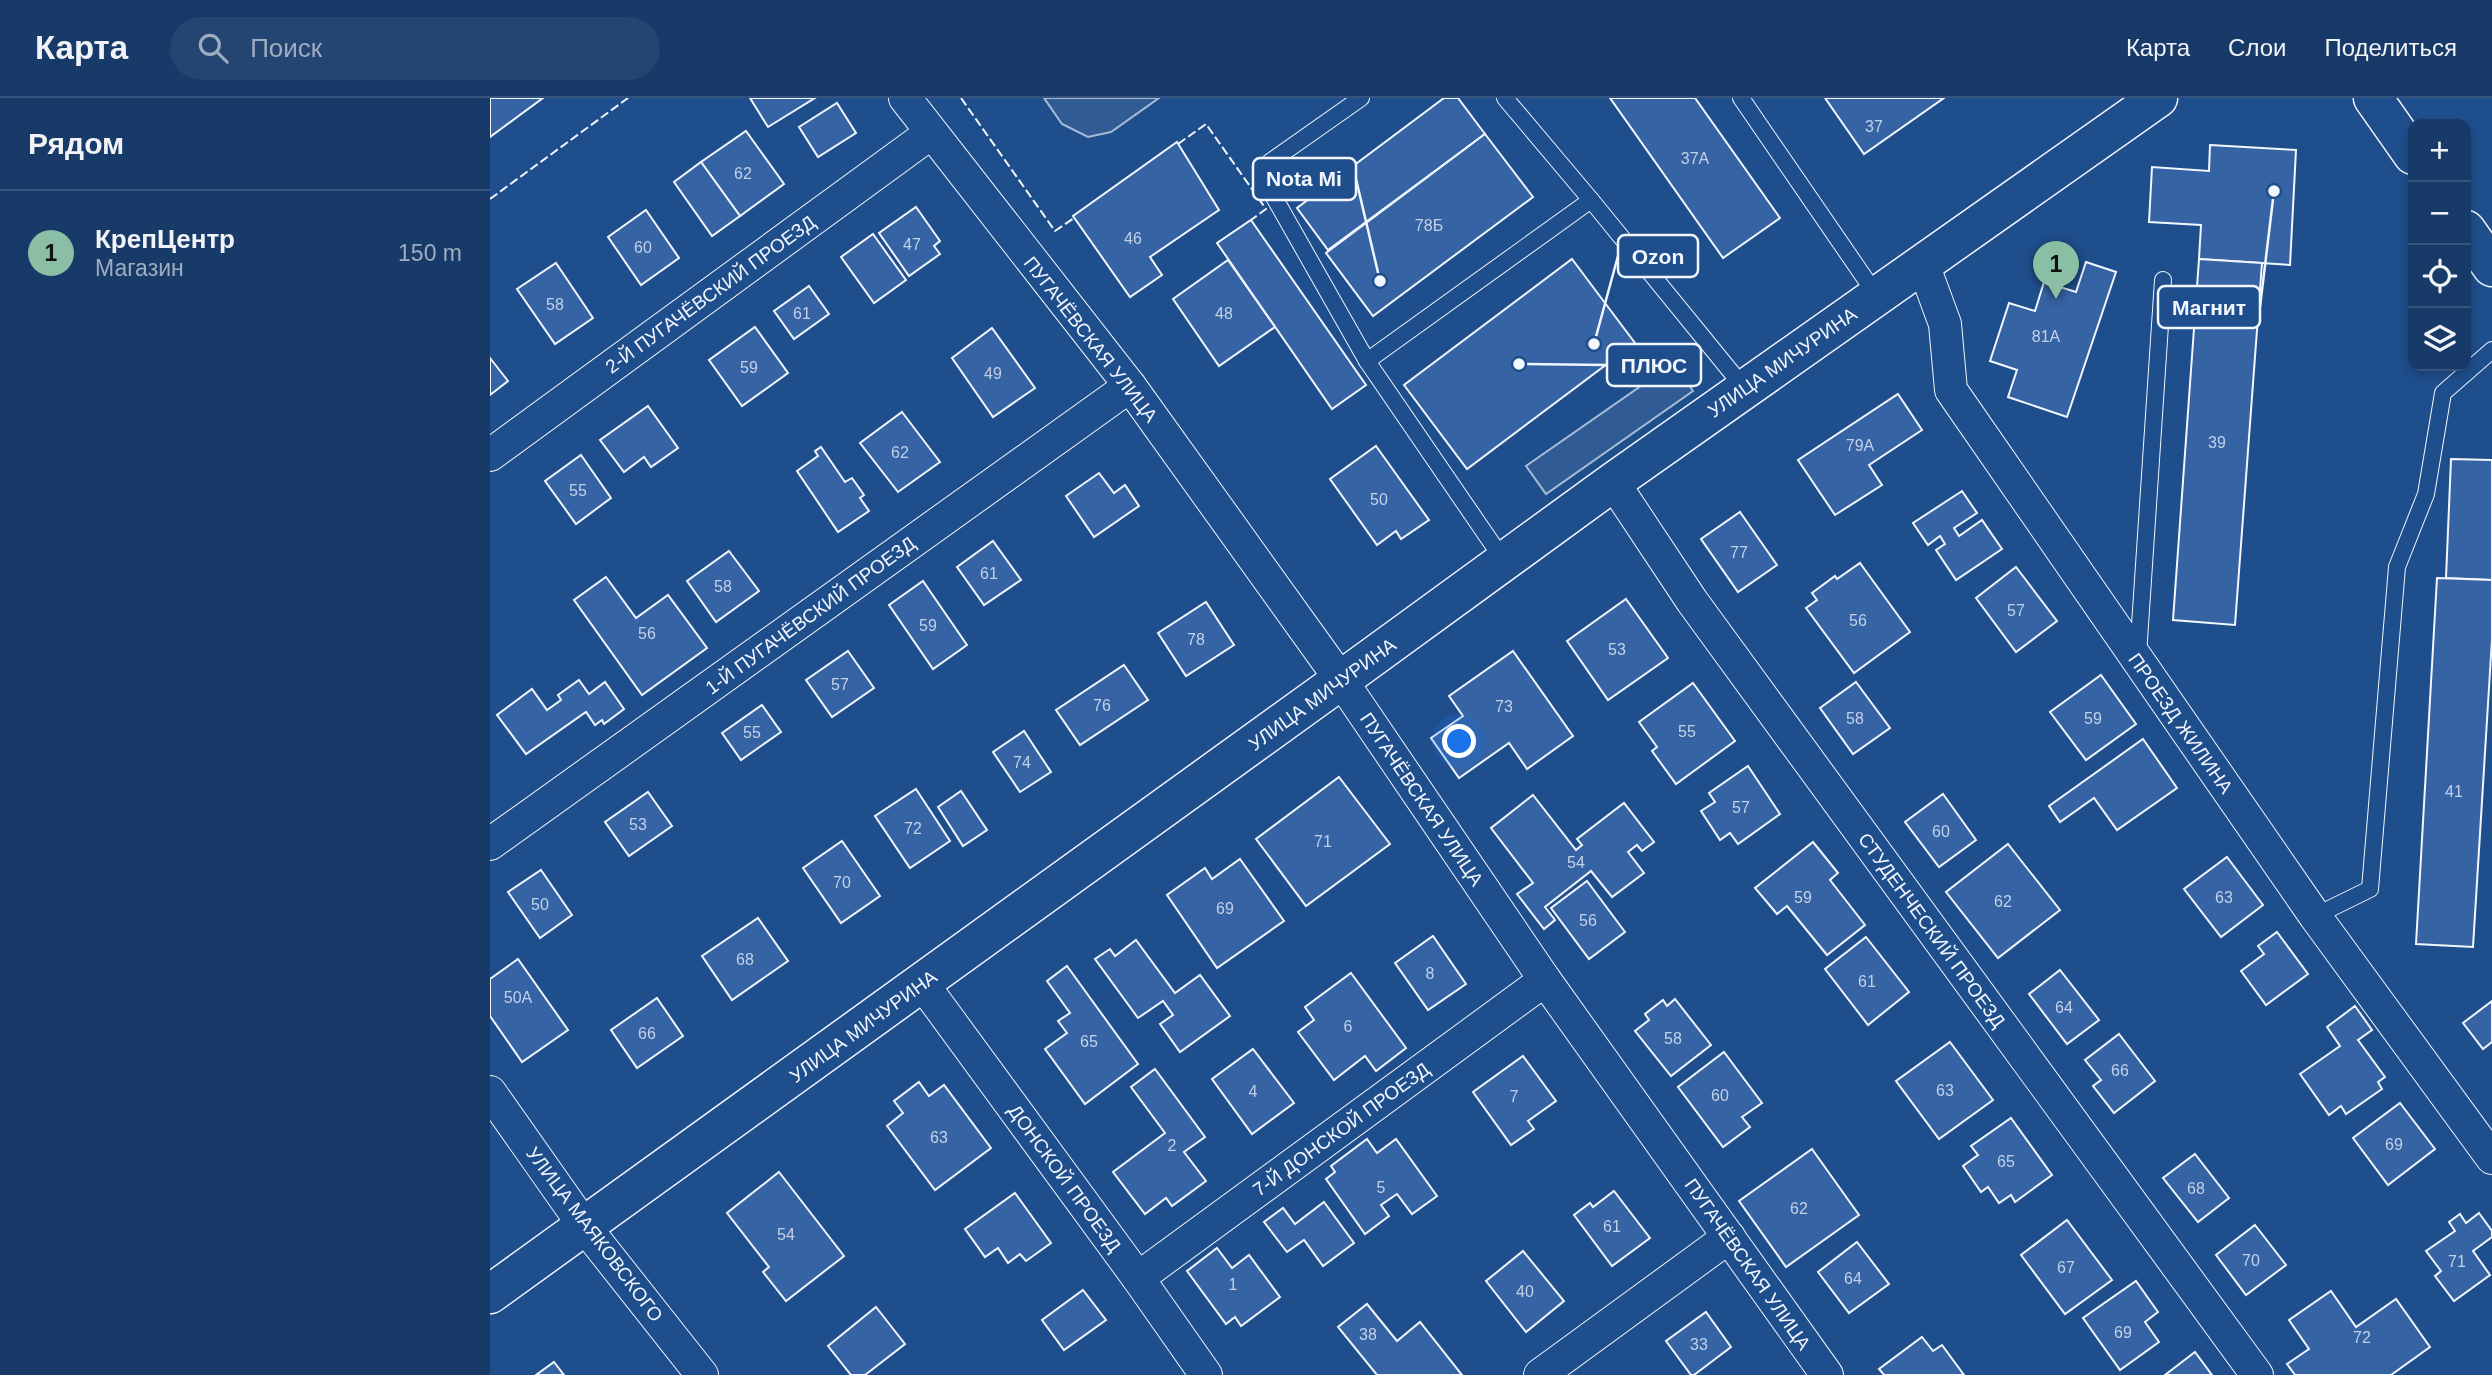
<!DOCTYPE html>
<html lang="ru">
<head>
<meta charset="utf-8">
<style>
	:root { --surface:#173a69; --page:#244571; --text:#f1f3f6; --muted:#9eadc0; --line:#36547d; --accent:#8abfa5 }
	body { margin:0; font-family:Helvetica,sans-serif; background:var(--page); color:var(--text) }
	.controls { position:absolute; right:21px; top:21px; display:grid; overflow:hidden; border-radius:14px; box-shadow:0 4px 10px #0003 }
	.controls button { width:63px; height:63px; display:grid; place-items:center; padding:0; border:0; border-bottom:2px solid var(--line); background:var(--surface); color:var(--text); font:35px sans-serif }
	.you { position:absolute; left:970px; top:644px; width:24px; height:24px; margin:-18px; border:5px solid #fff; border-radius:50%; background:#1a73e8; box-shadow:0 0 0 10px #1a73e833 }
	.badge { display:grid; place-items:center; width:46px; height:46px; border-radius:50%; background:var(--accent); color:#111; font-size:23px; font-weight:700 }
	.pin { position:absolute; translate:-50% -58px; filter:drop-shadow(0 2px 4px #0008) }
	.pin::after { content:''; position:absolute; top:37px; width:24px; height:21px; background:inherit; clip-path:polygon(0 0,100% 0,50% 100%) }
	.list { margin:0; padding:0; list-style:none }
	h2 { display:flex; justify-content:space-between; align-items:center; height:91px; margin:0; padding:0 28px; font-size:30px }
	h2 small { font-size:23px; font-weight:400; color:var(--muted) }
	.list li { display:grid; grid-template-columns:46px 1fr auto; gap:21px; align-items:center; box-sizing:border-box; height:126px; padding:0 28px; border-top:2px solid var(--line) }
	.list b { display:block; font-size:26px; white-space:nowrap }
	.list p { margin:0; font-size:23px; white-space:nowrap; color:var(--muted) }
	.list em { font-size:23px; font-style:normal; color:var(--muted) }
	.icon { flex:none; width:38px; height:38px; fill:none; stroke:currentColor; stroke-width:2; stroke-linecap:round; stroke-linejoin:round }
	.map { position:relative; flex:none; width:2002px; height:1277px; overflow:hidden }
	header { display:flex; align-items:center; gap:42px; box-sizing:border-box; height:98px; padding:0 35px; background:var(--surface); border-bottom:2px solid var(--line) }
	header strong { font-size:33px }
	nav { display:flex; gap:38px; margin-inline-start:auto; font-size:24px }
	.search { width:490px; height:63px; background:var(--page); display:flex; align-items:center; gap:18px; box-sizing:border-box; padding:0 24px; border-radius:38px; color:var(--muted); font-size:26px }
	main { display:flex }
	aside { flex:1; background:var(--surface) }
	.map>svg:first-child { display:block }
	.built { fill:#305b95; stroke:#a8bbd7; stroke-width:2 }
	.building { fill:#3563a3; stroke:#f2f6ff; stroke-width:2 }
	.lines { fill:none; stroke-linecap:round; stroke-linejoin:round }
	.service-casing { stroke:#f2f6ff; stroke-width:18 }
	.minor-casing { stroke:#f2f6ff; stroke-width:34 }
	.secondary-casing { stroke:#f2f6ff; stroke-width:41 }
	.service { stroke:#1f4e8c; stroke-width:16 }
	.minor { stroke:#1f4e8c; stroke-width:32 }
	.secondary { stroke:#1f4e8c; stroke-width:38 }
	.fence { stroke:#f2f6ff; stroke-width:2; stroke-dasharray:9 3.5; stroke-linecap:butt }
	.labels { text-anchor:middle; stroke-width:5; stroke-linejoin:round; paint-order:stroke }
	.number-label { font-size:16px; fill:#c3d1e8 }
	.street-label { font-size:19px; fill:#f2f6ff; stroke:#1f4e8c }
	.leader { fill:none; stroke:#f2f6ff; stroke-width:2.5 }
	.callout-dot { fill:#f2f6ff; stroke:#1f4e8c; stroke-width:2.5 }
	.callout { fill:#1f4e8c; stroke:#f2f6ff; stroke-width:2.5 }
	.callout-label { font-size:21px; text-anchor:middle; font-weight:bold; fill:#f2f6ff }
</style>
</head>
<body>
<header>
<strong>Карта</strong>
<div class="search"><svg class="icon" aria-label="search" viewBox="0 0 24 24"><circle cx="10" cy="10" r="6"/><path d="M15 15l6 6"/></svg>Поиск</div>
<nav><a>Карта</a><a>Слои</a><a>Поделиться</a></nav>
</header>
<main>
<aside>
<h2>Рядом<small></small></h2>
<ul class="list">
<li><span class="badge">1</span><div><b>КрепЦентр</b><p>Магазин</p></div><em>150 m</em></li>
</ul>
</aside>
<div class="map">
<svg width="2002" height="1277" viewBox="0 0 2002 1277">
	<rect width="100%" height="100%" fill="#1f4e8c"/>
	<g class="built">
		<polygon points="554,0 669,0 621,34 598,39 572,26"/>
		<polygon points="1184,265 1203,293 1056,396 1036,368"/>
	</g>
	<g class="building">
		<polygon points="0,0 53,0 0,39"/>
		<polygon points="260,0 325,0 278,29"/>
		<polygon points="954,0 968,0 995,36 838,152 807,110"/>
		<polygon points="1120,0 1205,0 1290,120 1233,160"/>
		<polygon points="1335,0 1454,0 1374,56"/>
		<polygon points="347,5 366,35 328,59 309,29"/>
		<polygon points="256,33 294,86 250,118 211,64"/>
		<polygon points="995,36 1043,99 883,218 836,155"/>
		<polygon points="687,44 729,112 660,159 672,177 640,199 583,118"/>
		<polygon points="1720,47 1806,52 1800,167 1709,161 1711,127 1659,124 1662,69 1719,73"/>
		<polygon points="211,64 250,118 222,138 184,84"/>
		<polygon points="426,109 450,143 444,148 450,156 419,178 389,135"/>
		<polygon points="156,112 189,160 151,187 118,139"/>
		<polygon points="761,122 876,287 842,311 727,145"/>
		<polygon points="383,136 416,182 384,205 351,159"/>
		<polygon points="1082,161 1145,245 977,371 914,287"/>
		<polygon points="1709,161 1772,165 1745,527 1683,522"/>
		<polygon points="738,162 785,229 729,268 683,201"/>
		<polygon points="1596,164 1626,174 1577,319 1518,299 1527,272 1500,263 1519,205 1545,213 1554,184 1586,194"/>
		<polygon points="66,165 103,220 65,246 27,191"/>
		<polygon points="319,188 339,216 304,241 284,213"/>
		<polygon points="265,229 298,275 252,308 219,262"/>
		<polygon points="502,230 545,290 503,319 462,260"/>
		<polygon points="0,260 18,283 0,297"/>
		<polygon points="1408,296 1432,332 1379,367 1392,387 1345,417 1308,362"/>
		<polygon points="158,308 188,350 161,369 154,359 134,374 110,342"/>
		<polygon points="412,314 450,364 408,394 370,345"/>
		<polygon points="886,348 939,422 911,441 906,433 887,447 840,381"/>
		<polygon points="331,349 355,384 362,380 374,397 370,400 379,413 348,434 307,373 328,358 325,353"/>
		<polygon points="91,357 121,400 86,426 55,383"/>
		<polygon points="1961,361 2002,362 2002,482 1956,480"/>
		<polygon points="609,375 624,395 635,387 649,408 604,439 576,398"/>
		<polygon points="1472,393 1487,415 1464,430 1469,438 1492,422 1512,451 1466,482 1446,452 1455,446 1450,438 1438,447 1423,425"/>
		<polygon points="1250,414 1287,467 1248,494 1211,441"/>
		<polygon points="503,443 531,482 494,507 467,469"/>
		<polygon points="239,453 269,493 226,524 197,483"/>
		<polygon points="1370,465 1420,534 1364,575 1316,510 1327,502 1322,495 1345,478 1347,481"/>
		<polygon points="1526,469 1567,523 1526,554 1486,500"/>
		<polygon points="116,479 146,520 178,497 217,550 152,597 84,502"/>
		<polygon points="1947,480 2002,482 2002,541 1983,849 1926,846"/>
		<polygon points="433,483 477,547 443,571 399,507"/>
		<polygon points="1136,501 1178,560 1118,602 1077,543"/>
		<polygon points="716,504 744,547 696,578 668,535"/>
		<polygon points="358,553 384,590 342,619 316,582"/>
		<polygon points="1023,553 1083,638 1037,671 1019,645 969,680 941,640 973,618 959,598"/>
		<polygon points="634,567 658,602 590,647 566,612"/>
		<polygon points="1611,577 1646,626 1596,662 1560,614"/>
		<polygon points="89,582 99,596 115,584 134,611 114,626 112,622 105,627 96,614 36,656 7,617 42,591 57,612 71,602 68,597"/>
		<polygon points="1366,584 1400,630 1363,656 1330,610"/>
		<polygon points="1203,585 1245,643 1186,686 1162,653 1167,649 1149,624"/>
		<polygon points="272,607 291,634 251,662 232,635"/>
		<polygon points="534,633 561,674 530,694 503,654"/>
		<polygon points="1653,641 1687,690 1627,732 1604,700 1570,724 1559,708"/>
		<polygon points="1258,668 1290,716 1248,746 1240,735 1230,742 1211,713 1225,704 1219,695"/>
		<polygon points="849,679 900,746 816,808 766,741"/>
		<polygon points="426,691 460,743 420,770 385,718"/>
		<polygon points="471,693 497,732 473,748 448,709"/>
		<polygon points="158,694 182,728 139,758 115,724"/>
		<polygon points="1453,696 1486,742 1449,769 1415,724"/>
		<polygon points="1043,697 1086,752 1092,747 1087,741 1134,705 1164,744 1152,753 1147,747 1138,754 1154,775 1122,799 1101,773 1055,809 1065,822 1054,831 1027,796 1043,785 1001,730"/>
		<polygon points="352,743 390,798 351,825 313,770"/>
		<polygon points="1323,744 1348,775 1340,782 1375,827 1337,857 1297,808 1287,816 1265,790"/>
		<polygon points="1518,746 1570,812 1508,860 1456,794"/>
		<polygon points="1737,759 1773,807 1731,839 1694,791"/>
		<polygon points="750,761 794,823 727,870 677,797 715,770 722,781"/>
		<polygon points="51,772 82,817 50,840 18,794"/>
		<polygon points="1097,783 1135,834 1099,861 1061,810"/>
		<polygon points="268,820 298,863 242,902 212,858"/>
		<polygon points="1787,834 1818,876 1776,907 1751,873 1774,856 1768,848"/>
		<polygon points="943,838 976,886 938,912 905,865"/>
		<polygon points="1376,839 1419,894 1378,927 1335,871"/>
		<polygon points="646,842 685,895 710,877 740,918 690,954 670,926 683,917 673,903 648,920 605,861 620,851 625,858"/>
		<polygon points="28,861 78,932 32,964 0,918 0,881"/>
		<polygon points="577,868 648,966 595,1006 555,951 577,935 568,923 580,915 557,883"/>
		<polygon points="1570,872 1609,922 1577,946 1539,896"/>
		<polygon points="861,875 916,950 886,973 875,958 844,982 808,934 824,922 815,909"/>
		<polygon points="167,900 193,938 147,970 121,932"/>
		<polygon points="1185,901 1221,947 1181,978 1145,933 1159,922 1155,916 1173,902 1177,908"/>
		<polygon points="2002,903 2002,944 1993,951 1973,925"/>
		<polygon points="1865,908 1882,932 1868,942 1895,979 1888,984 1892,991 1856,1016 1851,1008 1839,1017 1810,976 1850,948 1837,929"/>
		<polygon points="1629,936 1665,983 1624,1015 1603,988 1611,982 1595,962"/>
		<polygon points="1460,944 1503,1002 1449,1041 1406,983"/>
		<polygon points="763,951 804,1005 762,1036 722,981"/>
		<polygon points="1234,954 1272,1005 1252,1019 1260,1029 1233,1049 1188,989"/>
		<polygon points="1033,958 1066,1003 1038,1023 1044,1031 1021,1047 983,994"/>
		<polygon points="665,971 715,1039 694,1054 716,1083 682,1108 676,1100 655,1116 623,1074 675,1035 641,989"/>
		<polygon points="429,984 439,998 454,987 501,1050 445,1092 397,1028 413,1015 404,1003"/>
		<polygon points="1910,1005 1945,1051 1898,1087 1863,1040"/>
		<polygon points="1521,1020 1562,1077 1525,1104 1521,1097 1509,1105 1498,1089 1491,1094 1473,1068 1488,1057 1481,1048"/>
		<polygon points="877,1041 887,1055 906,1041 947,1098 922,1116 907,1096 891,1107 899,1118 875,1136 836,1081 845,1074 841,1068"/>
		<polygon points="1322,1051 1369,1117 1296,1169 1249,1103"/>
		<polygon points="1705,1056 1739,1100 1708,1124 1673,1080"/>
		<polygon points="289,1074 354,1158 296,1203 273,1174 279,1169 237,1115"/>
		<polygon points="1124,1093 1160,1140 1122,1168 1084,1117 1100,1105 1103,1109"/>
		<polygon points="525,1095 561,1145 536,1163 530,1156 518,1165 508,1150 495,1159 475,1131"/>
		<polygon points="834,1104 864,1145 833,1168 814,1142 797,1154 774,1124 793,1110 805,1126"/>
		<polygon points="1989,1115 2002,1133 2002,1139 1983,1153 2000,1177 1964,1203 1945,1178 1951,1173 1936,1153 1965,1133 1959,1124 1970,1116 1976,1125"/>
		<polygon points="1577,1122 1622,1182 1575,1216 1531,1157"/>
		<polygon points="1765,1127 1796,1167 1756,1197 1726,1157"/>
		<polygon points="1367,1144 1399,1186 1359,1215 1328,1174"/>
		<polygon points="727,1150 742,1170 759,1157 790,1199 751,1228 745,1219 736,1226 697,1173"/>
		<polygon points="1033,1153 1074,1203 1036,1234 996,1183"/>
		<polygon points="1646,1183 1668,1214 1655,1224 1669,1244 1630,1272 1593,1220"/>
		<polygon points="593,1192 616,1222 574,1252 552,1222"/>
		<polygon points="1841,1193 1866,1229 1906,1201 1940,1249 1901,1277 1805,1277 1797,1266 1819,1251 1799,1222"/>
		<polygon points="877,1206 907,1243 930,1224 972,1277 887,1277 848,1229"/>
		<polygon points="386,1209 415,1246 375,1277 361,1277 338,1248"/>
		<polygon points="1216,1214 1241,1249 1204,1277 1201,1277 1176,1243"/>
		<polygon points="1432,1239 1443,1253 1452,1247 1474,1277 1394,1277 1389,1271"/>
		<polygon points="1705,1254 1722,1277 1675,1277"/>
		<polygon points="64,1264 74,1277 46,1277"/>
	</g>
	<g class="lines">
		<defs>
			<g id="service">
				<polyline points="871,0 780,64 775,75 776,85 877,263 1014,463"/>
				<polyline points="1015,0 1101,102 1255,291"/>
				<polyline points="1251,0 1387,198"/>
				<polyline points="877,263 1101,102"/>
				<polyline points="1648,557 1673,182"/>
				<polyline points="1825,818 1880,791 1907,469 1936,396 1953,295 2002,252"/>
			</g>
			<g id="minor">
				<polyline points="415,0 640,288 851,582 1055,882 1337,1277"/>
				<polyline points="1433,166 1455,226 1461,292 1825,818 2002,1060"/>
				<polyline points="0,357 441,35"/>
				<polyline points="1123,384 1202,503 1767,1277"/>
				<polyline points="0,746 640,288"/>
				<polyline points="432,885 648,1180 716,1277"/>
				<polyline points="0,994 95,1129 212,1277"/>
				<polyline points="648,1180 1055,882"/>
				<polyline points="1050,1277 1239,1139"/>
			</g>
			<g id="secondary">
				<polyline points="1883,0 1923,57"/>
				<polyline points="1976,132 2002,169"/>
				<polyline points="0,1196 851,582 1123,384 1668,0"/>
			</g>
		</defs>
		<use href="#service" class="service-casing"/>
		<use href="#minor" class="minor-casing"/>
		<use href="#secondary" class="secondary-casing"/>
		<use href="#service" class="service"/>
		<use href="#minor" class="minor"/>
		<use href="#secondary" class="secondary"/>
		<g class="fence">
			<polyline points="471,0 565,133 584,120"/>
			<polyline points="688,46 716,26 776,111 761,122"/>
			<polyline points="0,101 138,0"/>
		</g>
	</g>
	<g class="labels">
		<g class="number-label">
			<text x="1384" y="34">37</text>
			<text x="1205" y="66">37А</text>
			<text x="253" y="81">62</text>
			<text x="939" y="133">78Б</text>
			<text x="643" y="146">46</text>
			<text x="422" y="152">47</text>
			<text x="153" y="155">60</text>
			<text x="65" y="212">58</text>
			<text x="312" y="221">61</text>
			<text x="734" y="221">48</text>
			<text x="1556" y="244">81А</text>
			<text x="259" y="275">59</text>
			<text x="503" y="281">49</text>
			<text x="1727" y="350">39</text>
			<text x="1370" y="353">79А</text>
			<text x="410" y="360">62</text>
			<text x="88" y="398">55</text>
			<text x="889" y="407">50</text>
			<text x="1249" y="460">77</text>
			<text x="499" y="481">61</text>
			<text x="233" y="494">58</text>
			<text x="1526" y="518">57</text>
			<text x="1368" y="528">56</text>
			<text x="438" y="533">59</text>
			<text x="157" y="541">56</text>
			<text x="706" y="547">78</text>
			<text x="1127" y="557">53</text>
			<text x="350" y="592">57</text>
			<text x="612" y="613">76</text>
			<text x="1014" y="614">73</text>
			<text x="1365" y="626">58</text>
			<text x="1603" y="626">59</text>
			<text x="1197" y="639">55</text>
			<text x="262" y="640">55</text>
			<text x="532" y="670">74</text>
			<text x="1964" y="699">41</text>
			<text x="1251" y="715">57</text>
			<text x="148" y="732">53</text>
			<text x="423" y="736">72</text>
			<text x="1451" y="739">60</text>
			<text x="833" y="749">71</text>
			<text x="1086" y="770">54</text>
			<text x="352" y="790">70</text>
			<text x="1313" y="805">59</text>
			<text x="1734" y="805">63</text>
			<text x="1513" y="809">62</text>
			<text x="50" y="812">50</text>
			<text x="735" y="816">69</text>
			<text x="1098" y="828">56</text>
			<text x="255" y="867">68</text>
			<text x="940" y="881">8</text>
			<text x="1377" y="889">61</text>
			<text x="28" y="905">50А</text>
			<text x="1574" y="915">64</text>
			<text x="858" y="934">6</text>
			<text x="157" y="941">66</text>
			<text x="1183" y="946">58</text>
			<text x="599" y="949">65</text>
			<text x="1630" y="978">66</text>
			<text x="1455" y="998">63</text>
			<text x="763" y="999">4</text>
			<text x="1230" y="1003">60</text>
			<text x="1024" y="1004">7</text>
			<text x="449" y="1045">63</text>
			<text x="1904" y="1052">69</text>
			<text x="682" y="1053">2</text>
			<text x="1516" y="1069">65</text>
			<text x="891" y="1095">5</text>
			<text x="1706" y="1096">68</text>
			<text x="1309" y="1116">62</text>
			<text x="1122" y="1134">61</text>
			<text x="296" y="1142">54</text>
			<text x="1761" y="1168">70</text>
			<text x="1967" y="1169">71</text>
			<text x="1576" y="1175">67</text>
			<text x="1363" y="1186">64</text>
			<text x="743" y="1192">1</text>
			<text x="1035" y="1199">40</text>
			<text x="1633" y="1240">69</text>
			<text x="878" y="1242">38</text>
			<text x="1872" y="1245">72</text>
			<text x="1209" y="1252">33</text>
		</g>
		<g class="street-label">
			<text transform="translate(220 196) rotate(-36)" y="7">2-Й ПУГАЧЁВСКИЙ ПРОЕЗД</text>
			<text transform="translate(601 241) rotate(52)" y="7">ПУГАЧЁВСКАЯ УЛИЦА</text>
			<text transform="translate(1292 264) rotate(-35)" y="7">УЛИЦА МИЧУРИНА</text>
			<text transform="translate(320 517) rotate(-36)" y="7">1-Й ПУГАЧЁВСКИЙ ПРОЕЗД</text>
			<text transform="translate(832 596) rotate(-36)" y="7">УЛИЦА МИЧУРИНА</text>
			<text transform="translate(1691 625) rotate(55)" y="7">ПРОЕЗД ЖИЛИНА</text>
			<text transform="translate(932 701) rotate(56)" y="7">ПУГАЧЁВСКАЯ УЛИЦА</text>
			<text transform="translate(1442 832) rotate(54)" y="7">СТУДЕНЧЕСКИЙ ПРОЕЗД</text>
			<text transform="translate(373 928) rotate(-36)" y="7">УЛИЦА МИЧУРИНА</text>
			<text transform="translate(851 1031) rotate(-36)" y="7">7-Й ДОНСКОЙ ПРОЕЗД</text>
			<text transform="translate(575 1080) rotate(54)" y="7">ДОНСКОЙ ПРОЕЗД</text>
			<text transform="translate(105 1136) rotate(53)" y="7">УЛИЦА МАЯКОВСКОГО</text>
			<text transform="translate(1258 1166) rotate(55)" y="7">ПУГАЧЁВСКАЯ УЛИЦА</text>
		</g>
	</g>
	<path class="leader" d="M890 183L866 81M1104 246L1128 158M1784 93L1770 209M1029 266L1117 267"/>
	<g class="callout-dot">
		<circle cx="890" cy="183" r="7"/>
		<circle cx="1104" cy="246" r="7"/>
		<circle cx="1784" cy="93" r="7"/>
		<circle cx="1029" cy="266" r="7"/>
	</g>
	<g class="callout">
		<rect x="763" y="60" width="103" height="42" rx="7"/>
		<rect x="1128" y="137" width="80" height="42" rx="7"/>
		<rect x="1668" y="188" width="102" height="42" rx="7"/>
		<rect x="1117" y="246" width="94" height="42" rx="7"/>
	</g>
	<g class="callout-label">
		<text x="814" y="88">Nota Mi</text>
		<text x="1168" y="166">Ozon</text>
		<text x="1719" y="217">Магнит</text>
		<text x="1164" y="275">ПЛЮС</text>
	</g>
</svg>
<div class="controls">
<button>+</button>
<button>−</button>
<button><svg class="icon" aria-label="locate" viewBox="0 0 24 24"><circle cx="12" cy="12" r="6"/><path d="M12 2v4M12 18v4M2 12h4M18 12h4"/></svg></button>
<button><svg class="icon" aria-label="layers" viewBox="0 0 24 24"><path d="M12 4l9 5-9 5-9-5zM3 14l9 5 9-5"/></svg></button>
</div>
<div class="you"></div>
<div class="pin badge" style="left:1566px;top:201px">1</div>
</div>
</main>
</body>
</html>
